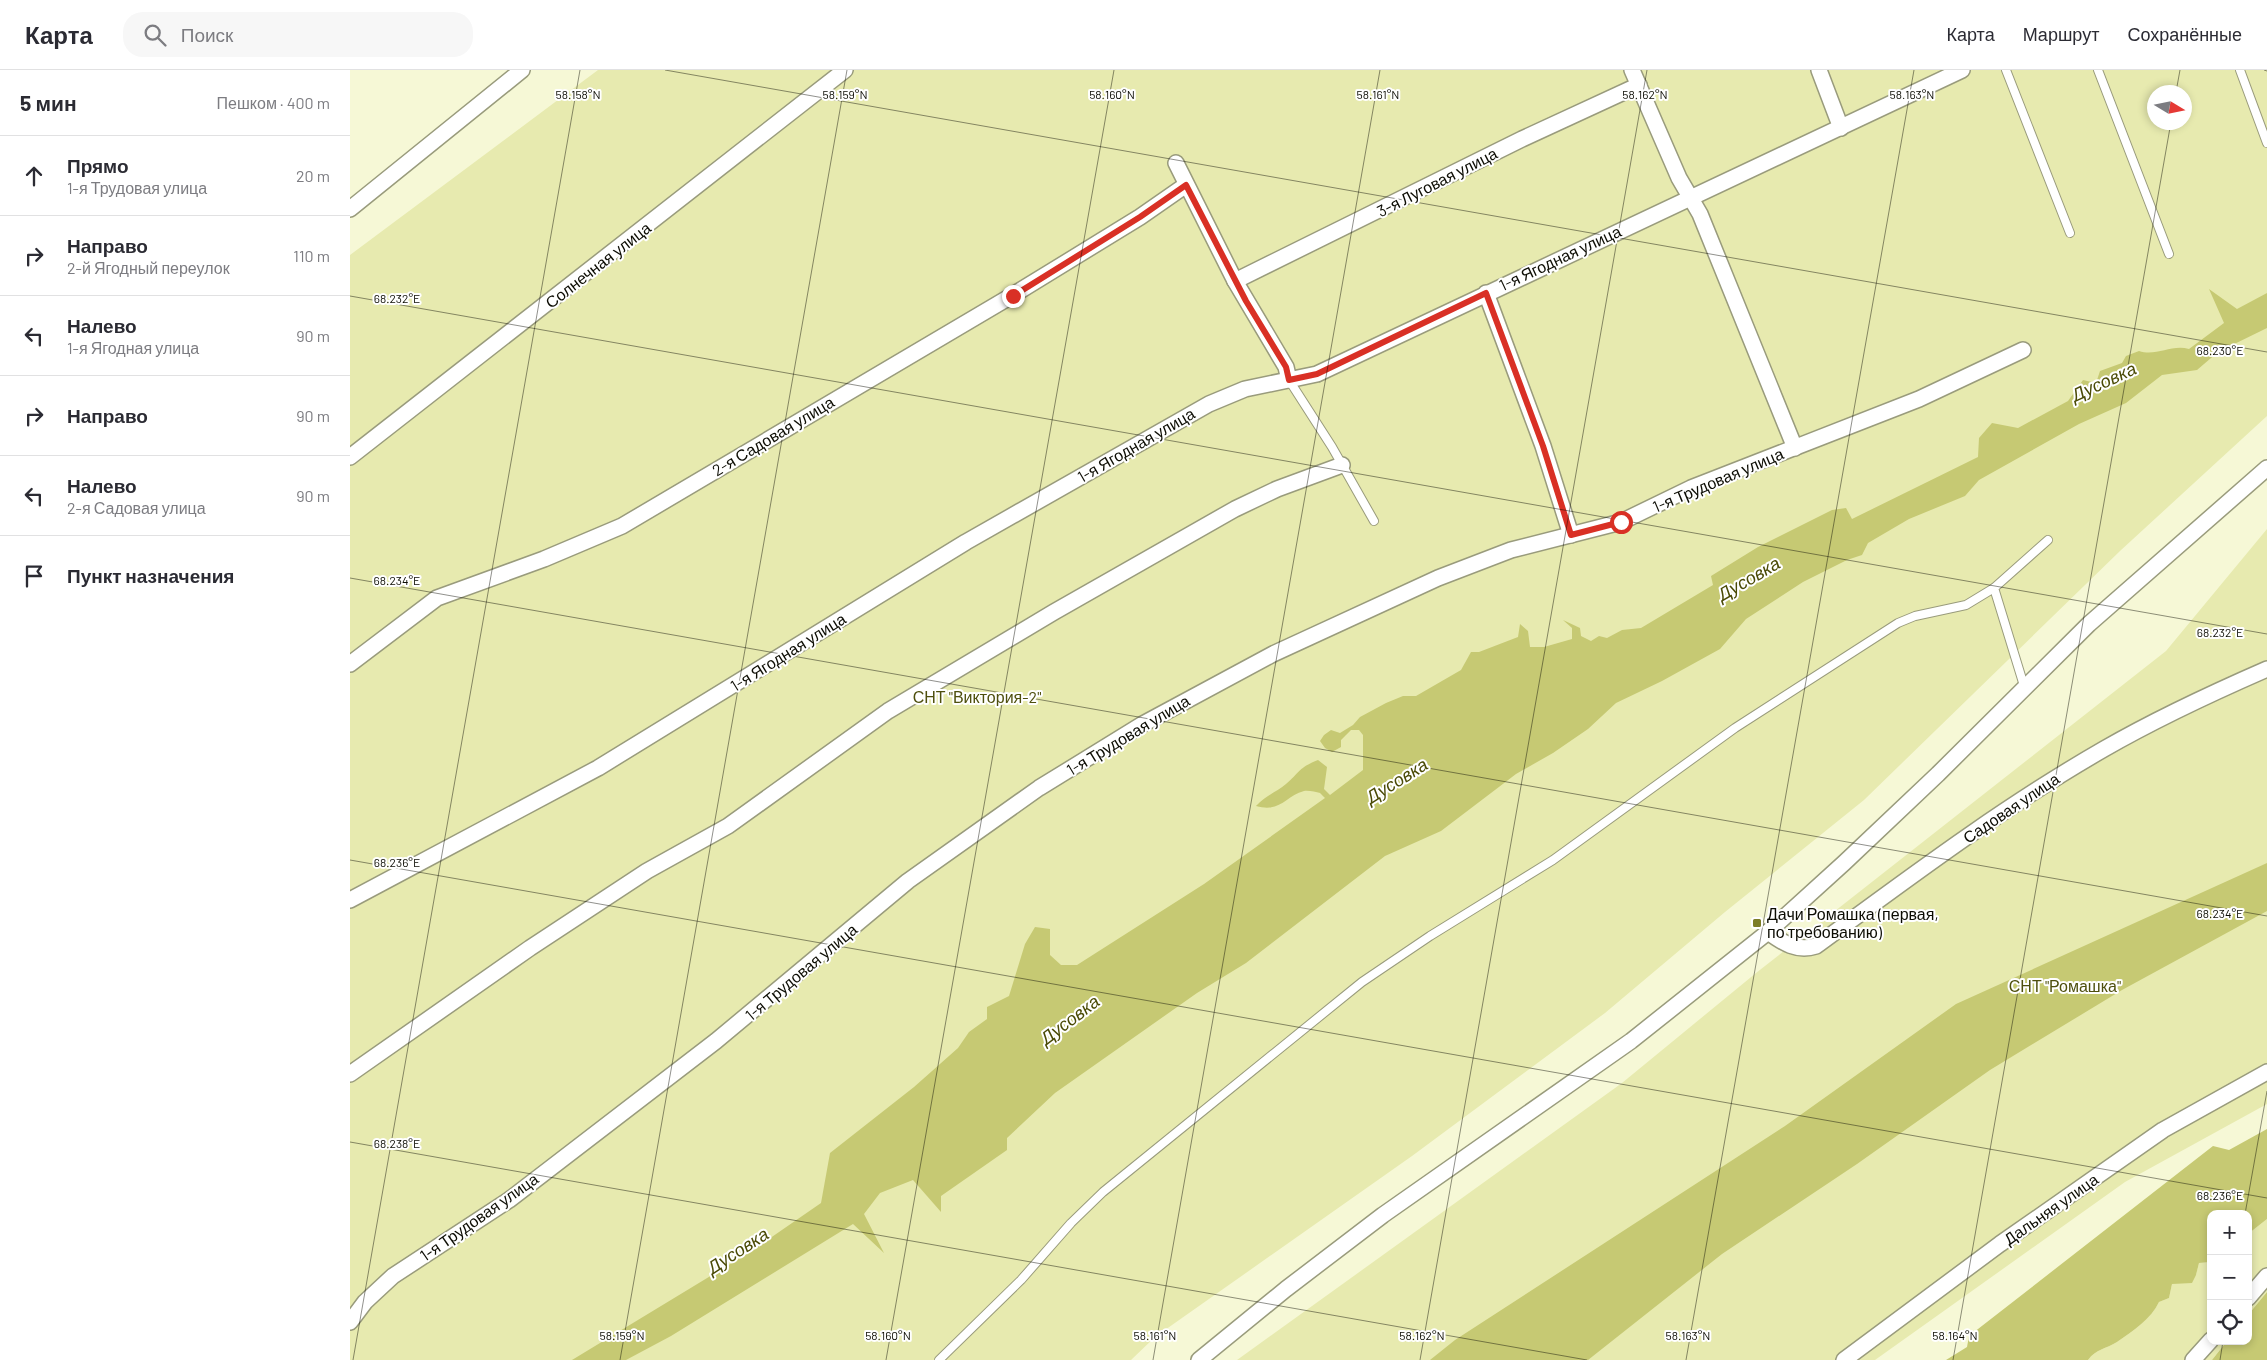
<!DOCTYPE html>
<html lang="ru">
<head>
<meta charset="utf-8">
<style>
	:root { --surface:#fff; --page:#f7f7f7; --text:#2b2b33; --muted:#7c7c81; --line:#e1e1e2 }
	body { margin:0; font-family:Barlow,sans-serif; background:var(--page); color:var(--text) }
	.controls { position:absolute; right:15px; bottom:15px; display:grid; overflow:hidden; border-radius:10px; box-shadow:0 2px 8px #0003 }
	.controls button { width:45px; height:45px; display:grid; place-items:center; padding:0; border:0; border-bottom:1px solid var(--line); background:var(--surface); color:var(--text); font:25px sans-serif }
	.compass { position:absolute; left:1797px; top:15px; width:45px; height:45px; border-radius:50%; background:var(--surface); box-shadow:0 2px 8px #0003; rotate:100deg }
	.stop { position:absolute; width:15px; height:15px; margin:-11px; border:4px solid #d93025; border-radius:50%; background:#fff }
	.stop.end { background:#d93025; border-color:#fff; box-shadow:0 1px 5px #0008 }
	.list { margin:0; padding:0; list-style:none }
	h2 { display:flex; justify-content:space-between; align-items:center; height:65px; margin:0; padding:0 20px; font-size:21px }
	h2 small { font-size:16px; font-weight:400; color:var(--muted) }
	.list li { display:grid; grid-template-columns:32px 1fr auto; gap:15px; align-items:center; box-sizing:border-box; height:80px; padding:0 20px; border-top:1px solid var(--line) }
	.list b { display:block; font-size:19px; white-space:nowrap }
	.list p { margin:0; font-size:16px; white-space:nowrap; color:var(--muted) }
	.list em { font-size:16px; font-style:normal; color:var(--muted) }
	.icon { flex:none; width:28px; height:28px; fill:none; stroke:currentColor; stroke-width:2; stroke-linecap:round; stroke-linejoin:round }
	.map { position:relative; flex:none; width:1917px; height:1290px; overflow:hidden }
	header { display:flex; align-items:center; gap:30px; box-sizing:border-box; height:70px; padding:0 25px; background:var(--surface); border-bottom:1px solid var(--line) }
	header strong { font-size:24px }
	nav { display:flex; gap:28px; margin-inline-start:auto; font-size:18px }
	.search { width:350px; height:45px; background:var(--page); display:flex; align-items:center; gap:12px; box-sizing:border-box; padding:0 18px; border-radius:20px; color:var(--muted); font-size:19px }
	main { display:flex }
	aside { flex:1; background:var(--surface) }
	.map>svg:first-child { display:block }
	.green { fill:#e7eaaf; fill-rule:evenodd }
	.water { fill:#c6c973 }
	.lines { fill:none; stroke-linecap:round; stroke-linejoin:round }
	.service-casing { stroke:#999b7c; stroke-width:10 }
	.minor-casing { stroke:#999b7c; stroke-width:18 }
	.service { stroke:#fff; stroke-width:8 }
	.minor { stroke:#fff; stroke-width:15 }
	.route { stroke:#d93025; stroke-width:6 }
	.ticks { fill:none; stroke:#0c0c03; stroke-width:1; stroke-opacity:0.45 }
	.poi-dot { fill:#7c7d26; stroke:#fff; stroke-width:2 }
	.labels { text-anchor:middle; stroke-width:4; stroke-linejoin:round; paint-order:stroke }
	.street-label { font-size:16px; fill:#0c0c03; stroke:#fff }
	.park-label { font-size:16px; fill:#4e4f0d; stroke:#fff }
	.poi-label { font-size:16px; fill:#0c0c03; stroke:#fff; text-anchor:start }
	.water-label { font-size:18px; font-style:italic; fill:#4a4a05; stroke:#fff }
	.ticks-label { font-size:12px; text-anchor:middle; fill:#0c0c03; stroke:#fff; stroke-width:4; stroke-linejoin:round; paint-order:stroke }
</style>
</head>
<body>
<header>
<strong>Карта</strong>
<div class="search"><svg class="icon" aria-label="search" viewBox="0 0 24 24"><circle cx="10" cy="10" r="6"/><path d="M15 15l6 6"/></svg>Поиск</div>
<nav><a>Карта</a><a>Маршрут</a><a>Сохранённые</a></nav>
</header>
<main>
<aside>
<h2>5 мин<small>Пешком · 400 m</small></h2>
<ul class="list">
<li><svg class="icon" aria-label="ahead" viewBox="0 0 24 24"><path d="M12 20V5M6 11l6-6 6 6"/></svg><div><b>Прямо</b><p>1-я Трудовая улица</p></div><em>20 m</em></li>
<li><svg class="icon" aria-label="right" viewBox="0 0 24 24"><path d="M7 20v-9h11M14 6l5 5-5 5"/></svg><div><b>Направо</b><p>2-й Ягодный переулок</p></div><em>110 m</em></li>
<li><svg class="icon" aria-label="left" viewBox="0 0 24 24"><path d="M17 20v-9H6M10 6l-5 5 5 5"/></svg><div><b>Налево</b><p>1-я Ягодная улица</p></div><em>90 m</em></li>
<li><svg class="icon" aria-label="right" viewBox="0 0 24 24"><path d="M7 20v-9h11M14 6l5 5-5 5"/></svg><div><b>Направо</b></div><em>90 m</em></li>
<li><svg class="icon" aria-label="left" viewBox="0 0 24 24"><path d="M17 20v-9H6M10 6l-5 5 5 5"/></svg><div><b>Налево</b><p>2-я Садовая улица</p></div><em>90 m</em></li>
<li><svg class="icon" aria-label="arrive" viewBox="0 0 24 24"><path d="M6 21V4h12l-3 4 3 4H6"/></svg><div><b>Пункт назначения</b></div></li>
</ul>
</aside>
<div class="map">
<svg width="1917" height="1290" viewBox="0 0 1917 1290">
	<rect width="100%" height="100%" fill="#f6f8d6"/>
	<g class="green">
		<path d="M248,0h1669v346l-147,135 -256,249 -139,112 -120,101 -193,143 -257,181 -24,23h-781v-1105zM1804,22h30v30h-30z"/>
		<polygon points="1917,459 1917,1034 1775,1112 1525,1290 887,1290 1272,1013 1406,903 1816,581"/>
		<polygon points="1917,1149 1917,1222 1898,1245 1898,1164"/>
		<path d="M1861,1192v79h16l-15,19h-124c8,-11 18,-11 29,-18 16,-11 34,-23 42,-40l10,-4 3,-14 24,-9 3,-12z"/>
	</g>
	<g class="water">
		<path d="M1859,219l28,20 30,-16v35l-49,24 -21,18 -35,5 -36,28 -47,21 -100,56 -14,16 -56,23 -41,24 -6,12 -15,5 -44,22 -57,37 -26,30 -58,32 -46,22 -28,26 -35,24 -37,21 -75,57 -56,25 -139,107 -49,30 -142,100 -48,45v12l-66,46v16l-28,-32 -33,13 -16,21 20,39 -31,-29 -182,112 -45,24h-54l178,-108 71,-49 9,-50 84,-66 44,-39 11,-16 18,-13v-12l22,-11 16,-52 10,-17 15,2v26l11,10h16l127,-81 121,-86 -5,-5c-4,-1 -12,-3 -16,-2 -19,5 -23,22 -48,15 10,-11 19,-13 30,-22 14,-12 12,-16 32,-24l9,7 -3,22 6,6 33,-25v-35l-4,-5h-8l-10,10v7l-9,5 -7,-4 -5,-7 4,-6 7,-5 9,3 13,-8 7,-8 26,-14 17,-7h13l45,-26 10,-18h8l39,-15 2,-13 8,7 2,16h14l28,-8v-11l-9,-8 17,8 1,8 10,5 8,-5 8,2 15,-8 19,-2 72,-43 -2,-9 47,-29 74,-37 14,-2 6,11 126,-62 1,-19 13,-15 26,5 50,-27 15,-21 13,3 4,-12 22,-8 4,-7 13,-5c17,6 32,-7 50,-2l35,-26z"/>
		<polygon points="1917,793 1917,841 1772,920 1640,1000 1507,1094 1372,1184 1238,1290 1080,1290 1105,1270 1435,1056 1606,934"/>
		<path d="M1917,1059v90l-19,15v-20h-37v48l-12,1 -3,12 -4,8 -20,1 -3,14 -10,4c-8,17 -26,29 -42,40 -11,7 -21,7 -29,18h-142l21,-13 2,-11 244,-190 16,4z"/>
		<polygon points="1917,1222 1917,1290 1862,1290 1877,1271 1898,1271 1898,1245"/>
	</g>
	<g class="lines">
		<defs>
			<g id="service">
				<polyline points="1656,0 1720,163"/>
				<polyline points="1748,0 1819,184"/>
				<polyline points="1890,0 1917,73"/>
				<polyline points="939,310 982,377 1024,451"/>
				<polyline points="1675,619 1644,518 1698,470"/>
				<polyline points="589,1290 671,1210 721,1153 753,1122 1012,912 1080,866 1203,790 1385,658 1548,553 1565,546 1616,535 1644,518"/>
			</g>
			<g id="minor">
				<polyline points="1282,0 1329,108 1350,144 1445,378"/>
				<polyline points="1469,0 1491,58"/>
				<polyline points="826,93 885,211 936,297 939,310"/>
				<polyline points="0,139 172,0"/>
				<polyline points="885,211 1172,69 1289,15"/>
				<polyline points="1136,223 1193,376 1221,465"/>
				<polyline points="0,387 495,0"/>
				<polyline points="0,594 87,528 194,489 272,456 663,225 790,147 836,115"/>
				<polyline points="0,830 248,698 616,472 859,334 895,319 967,304 1612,0"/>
				<path d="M1418,862c15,11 29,20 48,14 94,-69 187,-139 288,-197 52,-30 108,-56 163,-80"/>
				<polyline points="0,1004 180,878 297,801 378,756 538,641 704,542 885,439 927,419 992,395"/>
				<polyline points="1898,1228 1917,1206"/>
				<polyline points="0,1252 15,1232 43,1206 159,1130 366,971 558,811 689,718 793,654 923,584 1088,508 1161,480 1271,452 1341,418 1569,329 1673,280"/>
				<polyline points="849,1290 936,1219 1033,1145 1281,971 1418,862 1494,793 1588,704 1739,554 1917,398"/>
				<polyline points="1494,1290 1650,1174 1813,1060 1917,1002"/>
				<polyline points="1843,1290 1861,1270"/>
			</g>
		</defs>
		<use href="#service" class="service-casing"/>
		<use href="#minor" class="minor-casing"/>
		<use href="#service" class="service"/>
		<use href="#minor" class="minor"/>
	</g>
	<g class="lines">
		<polyline class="route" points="663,226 790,147 836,115 896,231 936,297 939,310 967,304 1136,223 1193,376 1221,465 1271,452"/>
	</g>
	<path class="ticks" d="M315,0l1602,282M1914,0l3,1M1826,22l4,-22M0,226l1917,338M0,508l1917,338M0,790l1917,338M0,1072l1237,218M1895,1144l22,-123M3,1290l227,-1290M270,1290l227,-1290M536,1290l228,-1290M803,1290l227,-1290M1070,1290l227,-1290M1336,1290l228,-1290M1603,1290l218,-1238M1870,1290l3,-19"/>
	<rect class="poi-dot" x="1402" y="848" width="10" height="10" rx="2.5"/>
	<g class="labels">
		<g class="street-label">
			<text transform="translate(1087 112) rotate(-27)" y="6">3-я Луговая улица</text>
			<text transform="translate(1210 188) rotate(-25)" y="6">1-я Ягодная улица</text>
			<text transform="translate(248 195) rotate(-38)" y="6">Солнечная улица</text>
			<text transform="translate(423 366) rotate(-31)" y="6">2-я Садовая улица</text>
			<text transform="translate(786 375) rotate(-30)" y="6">1-я Ягодная улица</text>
			<text transform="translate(1368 410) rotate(-23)" y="6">1-я Трудовая улица</text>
			<text transform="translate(438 582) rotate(-32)" y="6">1-я Ягодная улица</text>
			<text transform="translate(778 665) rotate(-31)" y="6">1-я Трудовая улица</text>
			<text transform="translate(1661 738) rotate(-34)" y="6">Садовая улица</text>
			<text transform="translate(451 902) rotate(-40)" y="6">1-я Трудовая улица</text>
			<text transform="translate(1701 1139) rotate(-35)" y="6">Дальняя улица</text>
			<text transform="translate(129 1147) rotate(-35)" y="6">1-я Трудовая улица</text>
		</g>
		<g class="park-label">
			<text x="627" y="633">СНТ "Виктория-2"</text>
			<text x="1715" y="922">СНТ "Ромашка"</text>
		</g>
		<g class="poi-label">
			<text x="1417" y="850">Дачи Ромашка (первая,<tspan x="1417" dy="18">по требованию)</tspan></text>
		</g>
		<g class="water-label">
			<text transform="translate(1754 312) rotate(-25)" y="6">Дусовка</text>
			<text transform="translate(1399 509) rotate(-30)" y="6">Дусовка</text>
			<text transform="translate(1047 711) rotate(-32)" y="6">Дусовка</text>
			<text transform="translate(720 950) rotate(-37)" y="6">Дусовка</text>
			<text transform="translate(388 1181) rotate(-33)" y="6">Дусовка</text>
		</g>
	</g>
	<g class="ticks-label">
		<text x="228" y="29">58.158°N</text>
		<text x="495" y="29">58.159°N</text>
		<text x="762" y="29">58.160°N</text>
		<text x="1028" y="29">58.161°N</text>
		<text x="1295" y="29">58.162°N</text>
		<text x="1562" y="29">58.163°N</text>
		<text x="47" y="233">68.232°E</text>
		<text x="1870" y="285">68.230°E</text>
		<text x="47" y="515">68.234°E</text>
		<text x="1870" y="567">68.232°E</text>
		<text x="47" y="797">68.236°E</text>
		<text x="1870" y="848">68.234°E</text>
		<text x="47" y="1078">68.238°E</text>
		<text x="1870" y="1130">68.236°E</text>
		<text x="272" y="1270">58.159°N</text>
		<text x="538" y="1270">58.160°N</text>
		<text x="805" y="1270">58.161°N</text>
		<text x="1072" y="1270">58.162°N</text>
		<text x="1338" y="1270">58.163°N</text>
		<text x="1605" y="1270">58.164°N</text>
	</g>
</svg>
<div class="controls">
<button>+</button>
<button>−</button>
<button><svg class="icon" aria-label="locate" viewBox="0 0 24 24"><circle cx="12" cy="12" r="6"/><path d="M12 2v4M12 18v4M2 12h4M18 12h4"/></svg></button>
</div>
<svg class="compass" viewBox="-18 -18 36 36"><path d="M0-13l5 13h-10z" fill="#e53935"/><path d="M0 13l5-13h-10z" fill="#7c7c81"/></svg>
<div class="stop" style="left:1271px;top:452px"></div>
<div class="stop end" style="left:663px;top:226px"></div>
</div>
</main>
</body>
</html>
